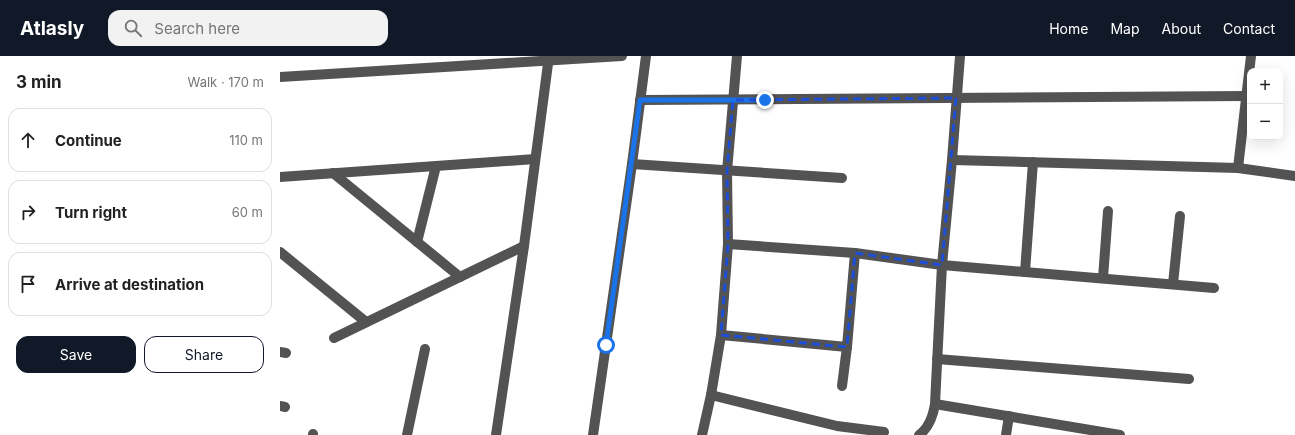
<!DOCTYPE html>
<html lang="en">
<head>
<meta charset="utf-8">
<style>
	:root { --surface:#fff; --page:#f2f2f2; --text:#222; --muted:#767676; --line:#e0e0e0; --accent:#111827 }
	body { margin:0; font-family:Inter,sans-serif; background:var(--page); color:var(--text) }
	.controls { position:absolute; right:12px; top:12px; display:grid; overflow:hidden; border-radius:8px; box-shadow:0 4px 16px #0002 }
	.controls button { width:36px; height:36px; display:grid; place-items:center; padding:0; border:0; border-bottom:1px solid var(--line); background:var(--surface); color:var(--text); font:20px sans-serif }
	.stop { position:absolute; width:12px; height:12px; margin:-9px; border:3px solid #1a73e8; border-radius:50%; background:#fff }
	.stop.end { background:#1a73e8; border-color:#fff; box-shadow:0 1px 4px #0008 }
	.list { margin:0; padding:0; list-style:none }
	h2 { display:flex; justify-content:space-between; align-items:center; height:52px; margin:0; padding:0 16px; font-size:17px }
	h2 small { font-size:13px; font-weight:400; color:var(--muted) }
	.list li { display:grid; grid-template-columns:26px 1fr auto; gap:12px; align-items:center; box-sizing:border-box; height:64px; margin:0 8px 8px; padding:0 8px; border:1px solid var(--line); border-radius:12px }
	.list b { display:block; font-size:15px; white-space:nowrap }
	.list em { font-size:13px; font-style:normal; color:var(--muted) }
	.actions { display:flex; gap:8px; padding:12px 16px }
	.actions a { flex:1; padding:9px 0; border:1px solid var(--accent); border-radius:12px; text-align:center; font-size:14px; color:var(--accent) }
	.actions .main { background:var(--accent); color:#fff }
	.icon { flex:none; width:22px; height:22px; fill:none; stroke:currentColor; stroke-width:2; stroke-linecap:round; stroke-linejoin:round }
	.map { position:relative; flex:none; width:1015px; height:379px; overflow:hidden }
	header { display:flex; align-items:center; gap:24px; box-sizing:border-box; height:56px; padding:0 20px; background:var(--accent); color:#fff }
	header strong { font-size:19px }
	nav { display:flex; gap:22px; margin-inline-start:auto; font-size:14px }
	.search { width:280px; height:36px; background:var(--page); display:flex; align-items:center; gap:10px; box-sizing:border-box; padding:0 14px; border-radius:12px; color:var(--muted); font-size:15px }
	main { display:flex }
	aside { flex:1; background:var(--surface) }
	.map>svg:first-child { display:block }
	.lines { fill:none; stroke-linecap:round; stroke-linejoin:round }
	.minor { stroke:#535353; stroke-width:10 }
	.route { stroke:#1a73e8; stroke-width:5 }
	.marked { fill:none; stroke:#1d4ed8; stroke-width:3; stroke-dasharray:8 5; stroke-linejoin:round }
</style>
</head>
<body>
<header>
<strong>Atlasly</strong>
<div class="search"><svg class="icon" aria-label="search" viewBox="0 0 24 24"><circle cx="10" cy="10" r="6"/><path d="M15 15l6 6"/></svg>Search here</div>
<nav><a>Home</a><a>Map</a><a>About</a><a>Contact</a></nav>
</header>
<main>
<aside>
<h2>3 min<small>Walk · 170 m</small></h2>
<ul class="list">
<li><svg class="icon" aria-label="ahead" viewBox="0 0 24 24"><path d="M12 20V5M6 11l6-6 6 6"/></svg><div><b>Continue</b></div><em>110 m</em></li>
<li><svg class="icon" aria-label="right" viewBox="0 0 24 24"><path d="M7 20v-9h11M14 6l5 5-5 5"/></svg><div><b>Turn right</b></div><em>60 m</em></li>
<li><svg class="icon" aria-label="arrive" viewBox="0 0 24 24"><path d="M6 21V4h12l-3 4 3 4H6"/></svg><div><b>Arrive at destination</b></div></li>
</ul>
<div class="actions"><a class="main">Save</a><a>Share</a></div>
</aside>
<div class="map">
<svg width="1015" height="379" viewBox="0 0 1015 379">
	<rect width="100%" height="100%" fill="#fff"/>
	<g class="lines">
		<g class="minor">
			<polyline points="0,21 342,0"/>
			<polyline points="360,44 966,40"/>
			<polyline points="672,104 958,112 1015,120"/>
			<polyline points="352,108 562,122"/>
			<polyline points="958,112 971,0"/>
			<polyline points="53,117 180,221"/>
			<polyline points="0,121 255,103"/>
			<polyline points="137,186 156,110"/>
			<polyline points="448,188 575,197 662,209 934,232"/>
			<polyline points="0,196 86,266"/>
			<polyline points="745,216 753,106"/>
			<polyline points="823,222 828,155"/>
			<polyline points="893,228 900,160"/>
			<polyline points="441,279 567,291 575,197"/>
			<polyline points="54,282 244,190"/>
			<polyline points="0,296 6,297"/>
			<polyline points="657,303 909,323"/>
			<polyline points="562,330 567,291"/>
			<polyline points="431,339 557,370 604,376"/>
			<polyline points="655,348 840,379"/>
			<polyline points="0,350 5,351"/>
			<polyline points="33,379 33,378"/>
			<polyline points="127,379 145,293"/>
			<polyline points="216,379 244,190 269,0"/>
			<polyline points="313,379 352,108 366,0"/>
			<polyline points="422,379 431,339 441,279 448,188 447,115 457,0"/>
			<path d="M639,379c10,-7 14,-19 16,-31l7,-139 10,-105 8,-104"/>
			<polyline points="726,379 729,360"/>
		</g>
	</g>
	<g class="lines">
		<polyline class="route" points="326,289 360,44 485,44"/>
	</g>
	<path class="marked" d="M676,42l-14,167 -87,-12 -8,94 -126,-12 7,-91 -1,-73 6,-71z"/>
</svg>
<div class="controls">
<button>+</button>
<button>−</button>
</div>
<div class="stop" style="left:326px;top:289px"></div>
<div class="stop end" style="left:485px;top:44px"></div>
</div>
</main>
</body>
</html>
